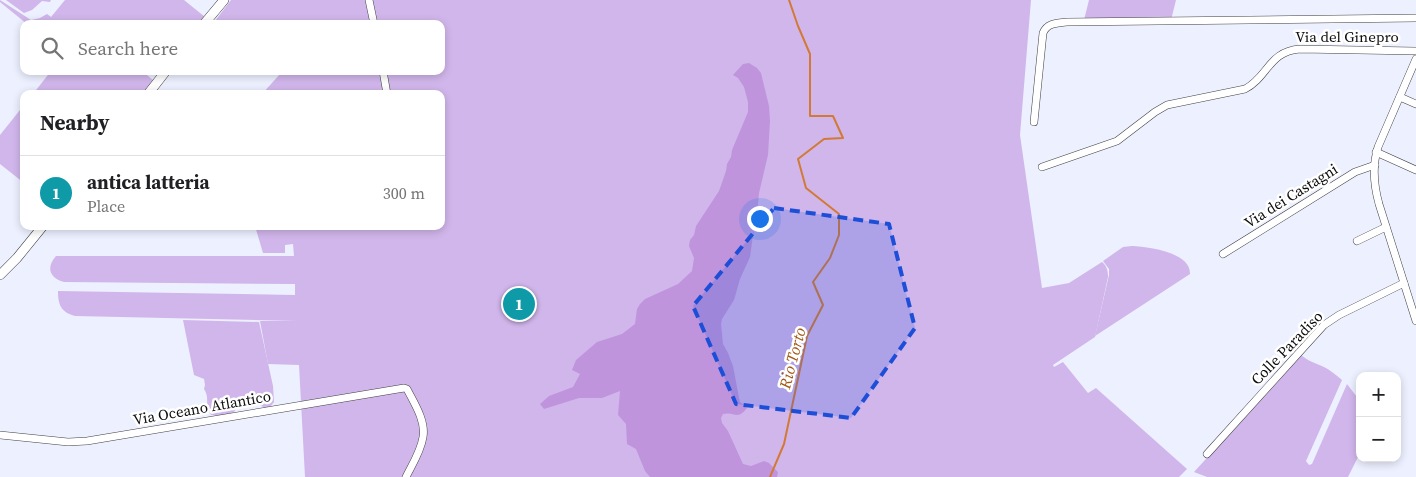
<!DOCTYPE html>
<html lang="en">
<head>
<meta charset="utf-8">
<style>
	:root { --surface:#fff; --page:#f6f6f6; --text:#202124; --muted:#757577; --line:#e0e0e0; --accent:#0b8043 }
	body { margin:0; font-family:"Source Serif 4",serif; background:var(--page); color:var(--text) }
	.controls { position:absolute; right:15px; bottom:15px; display:grid; overflow:hidden; border-radius:10px; box-shadow:0 2px 8px #0003 }
	.controls button { width:45px; height:45px; display:grid; place-items:center; padding:0; border:0; border-bottom:1px solid var(--line); background:var(--surface); color:var(--text); font:25px sans-serif }
	.you { position:absolute; left:759px; top:218px; width:18px; height:18px; margin:-12px; border:4px solid #fff; border-radius:50%; background:#1a73e8; box-shadow:0 0 0 8px #1a73e833 }
	.badge { display:grid; place-items:center; width:32px; height:32px; border-radius:50%; background:var(--accent); color:#fff; font-size:16px; font-weight:700 }
	.pin { position:absolute; translate:-50% -50%; border:2px solid #fff; box-shadow:0 1px 5px #0006 }
	.list { margin:0; padding:0; list-style:none }
	h2 { display:flex; justify-content:space-between; align-items:center; height:65px; margin:0; padding:0 20px; font-size:21px }
	h2 small { font-size:16px; font-weight:400; color:var(--muted) }
	.list li { display:grid; grid-template-columns:32px 1fr auto; gap:15px; align-items:center; box-sizing:border-box; height:75px; padding:0 20px; border-top:1px solid var(--line) }
	.list b { display:block; font-size:19px; white-space:nowrap }
	.list p { margin:0; font-size:16px; white-space:nowrap; color:var(--muted) }
	.list em { font-size:16px; font-style:normal; color:var(--muted) }
	.icon { flex:none; width:28px; height:28px; fill:none; stroke:currentColor; stroke-width:2; stroke-linecap:round; stroke-linejoin:round }
	.map { position:relative; flex:none; width:1416px; height:477px; overflow:hidden }
	.search { position:absolute; background:var(--surface); box-shadow:0 2px 8px #0003; left:20px; top:20px; width:425px; height:55px; display:flex; align-items:center; gap:12px; box-sizing:border-box; padding:0 18px; border-radius:10px; color:var(--muted); font-size:19px }
	.panel { position:absolute; background:var(--surface); box-shadow:0 2px 8px #0003; left:20px; top:90px; width:425px; height:140px; border-radius:10px }
	.map>svg:first-child { display:block }
	.green { fill:#d1b6eb }
	.forest { fill:#bf94dc }
	.lines { fill:none; stroke-linecap:round; stroke-linejoin:round }
	.stream { stroke:#d27a35; stroke-width:2 }
	.minor-casing { stroke:#404040; stroke-width:8 }
	.tertiary-casing { stroke:#404040; stroke-width:10 }
	.minor { stroke:#fff; stroke-width:7 }
	.tertiary { stroke:#fff; stroke-width:9 }
	.marked { fill:#1d4ed8; fill-opacity:0.2; stroke:#1d4ed8; stroke-width:4; stroke-dasharray:10 6; stroke-linejoin:round }
	.labels { text-anchor:middle; stroke-width:5; stroke-linejoin:round; paint-order:stroke }
	.street-label { font-size:15px; fill:#0d0d0d; stroke:#fff }
	.water-label { font-size:16px; font-style:italic; fill:#a35712; stroke:#fff }
</style>
</head>
<body>
<div class="map">
<svg width="1416" height="477" viewBox="0 0 1416 477">
	<rect width="100%" height="100%" fill="#edf0ff"/>
	<g class="green">
		<polygon points="0,0 31,20 40,18 47,14 51,17 65,0 184,0 205,17 199,24 27,24 0,2"/>
		<polygon points="6,0 51,0 50,2 42,1 32,10 24,13"/>
		<path d="M231,0h800l-11,135 22,153 27,-5 33,-21c5,4 6,9 6,15l-13,60 -42,28 1,2 9,-5 25,31 8,-5 91,81 -8,8h-874l-6,-112 -31,-1 -8,-43h37l-222,-5c-14,-4 -17,-11 -17,-25l237,4v-11l-231,-2c-15,-4 -18,-15 -8,-26h238l-1,-12 -8,1v8h-22l-8,-27h186v-132h-179l18,-20 -2,-3h163v-47h-222l-4,-3z"/>
		<polygon points="1089,0 1176,0 1171,20 1084,20"/>
		<polygon points="51,71 142,71 153,80 142,94 33,94"/>
		<polygon points="24,105 24,183 0,164 0,135"/>
		<path d="M1132,246c16,1 59,6 58,28l-95,62 14,-61v-6l-6,-8 20,-14z"/>
		<path d="M183,320l76,2 14,64 1,16 -3,4 -6,2 -12,-7 -8,6h-8l-3,5 -12,4 -11,-1c-1,-3 -3,-5 -3,-7 -2,-8 1,-11 -4,-19l1,-4 -1,-6 -10,-4z"/>
		<path d="M1301,355c7,6 14,8 23,12 6,3 12,8 18,13l-36,81 3,4 3,-1 35,-80 13,17v52l-12,24h-141l-13,-5z"/>
	</g>
	<path class="forest" d="M749,63l8,5 4,5 8,33 1,15 -2,34 -9,38 -3,35 -3,7 -3,22 -10,22 -6,21 -12,19 -1,5 2,20 5,9 5,13 6,32 1,4 7,6c-10,13 -12,3 -24,6l-2,4 1,5 6,8 15,33 8,2 13,-5 5,2 9,9 -1,5h-127l-5,-6 -9,-22 -9,-5 -1,-20 -8,-9 2,-24 -18,7h-23l-35,11 -4,-5 9,-8 24,-9 7,-13 -8,-4 4,-10 21,-18 25,-8 13,-10 2,-15 3,-5 5,-5 33,-15 14,-13 2,-13 -5,-12 1,-6 4,-5 2,-9 23,-35 7,-20 1,-7 4,-7 1,-7 16,-38v-10l-4,-15 -6,-9 -5,-3 10,-11z"/>
	<g class="lines">
		<polyline class="stream" points="770,477 784,444 807,336 823,305 813,282 830,258 839,235 839,214 806,188 798,159 824,139 843,138 833,116 810,116 810,54 798,26 789,0"/>
		<defs>
			<g id="minor">
				<polyline points="369,0 374,24"/>
				<path d="M1416,59l-38,88c-6,19 -4,39 1,57l37,117"/>
				<polyline points="383,71 387,94"/>
				<polyline points="1400,97 1416,104"/>
				<path d="M1034,122l9,-89c4,-10 14,-10 24,-11l349,-4"/>
				<polyline points="1376,152 1416,170"/>
				<path d="M1042,167l75,-26 38,-29 12,-7 78,-16c23,-12 24,-38 55,-40l116,2"/>
				<polyline points="1357,241 1386,227"/>
				<polyline points="1223,254 1355,172 1375,165"/>
				<path d="M0,435l68,7 19,-1 317,-53 3,1c7,14 19,32 16,48 -2,14 -11,28 -17,40"/>
				<polyline points="1207,454 1324,325 1339,315 1404,283"/>
			</g>
			<g id="tertiary">
				<polyline points="204,24 224,0"/>
				<polyline points="148,94 166,71"/>
				<polyline points="0,275 17,258 43,226"/>
			</g>
		</defs>
		<use href="#minor" class="minor-casing"/>
		<use href="#tertiary" class="tertiary-casing"/>
		<use href="#minor" class="minor"/>
		<use href="#tertiary" class="tertiary"/>
	</g>
	<path class="marked" d="M774,208l115,16 26,104 -64,90 -115,-14 -43,-98z"/>
	<g class="labels">
		<g class="street-label">
			<text x="1347" y="42">Via del Ginepro</text>
			<text transform="translate(1291 196) rotate(-32)" y="5">Via dei Castagni</text>
			<text transform="translate(1287 348) rotate(-46)" y="5">Colle Paradiso</text>
			<text transform="translate(202 408) rotate(-10)" y="5">Via Oceano Atlantico</text>
		</g>
		<g class="water-label">
			<text transform="translate(792 358) rotate(-75)" y="6">Rio Torto</text>
		</g>
	</g>
</svg>
<div class="controls">
<button>+</button>
<button>−</button>
</div>
<div class="you"></div>
<div class="pin badge" style="left:519px;top:304px;background:#0f9aa8">1</div>
<div class="search"><svg class="icon" aria-label="search" viewBox="0 0 24 24"><circle cx="10" cy="10" r="6"/><path d="M15 15l6 6"/></svg>Search here</div>
<section class="panel">
<h2>Nearby<small></small></h2>
<ul class="list">
<li><span class="badge" style="background:#0f9aa8">1</span><div><b>antica latteria</b><p>Place</p></div><em>300 m</em></li>
</ul>
</section>
</div>
</body>
</html>
